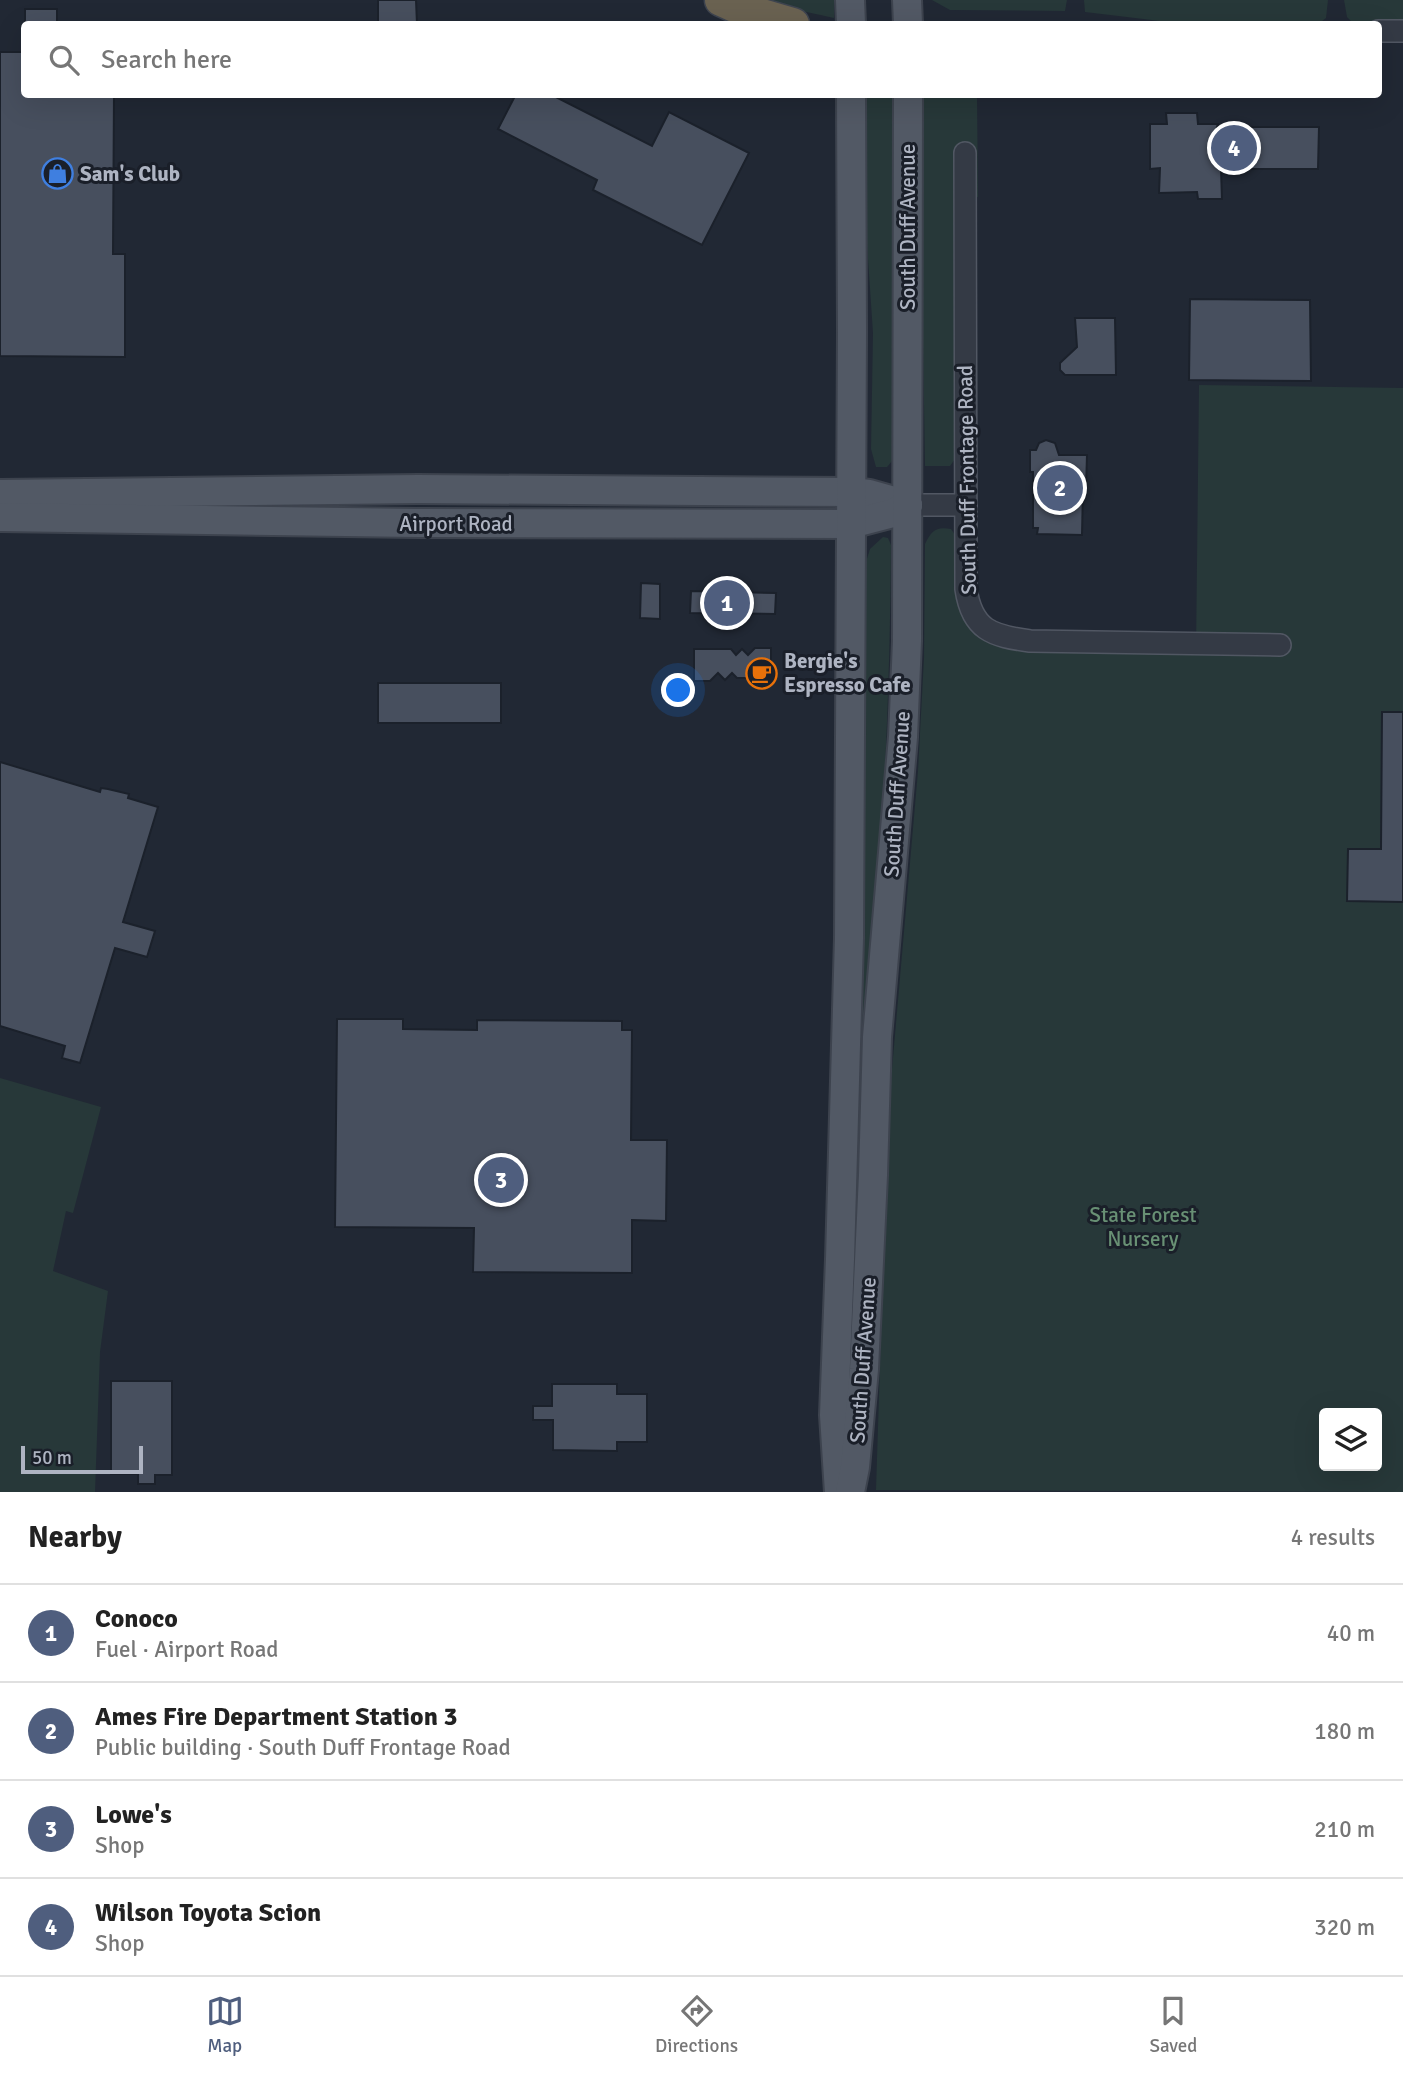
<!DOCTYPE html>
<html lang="en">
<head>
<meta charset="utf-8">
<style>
	:root { --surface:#fff; --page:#f6f6f6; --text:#222; --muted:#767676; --line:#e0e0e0; --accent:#4f5e7e }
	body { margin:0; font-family:Signika,sans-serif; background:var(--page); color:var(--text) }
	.controls { position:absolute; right:21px; bottom:21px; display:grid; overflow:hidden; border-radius:7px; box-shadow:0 7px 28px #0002 }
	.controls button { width:63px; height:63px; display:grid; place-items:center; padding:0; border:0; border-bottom:2px solid var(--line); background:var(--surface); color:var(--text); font:35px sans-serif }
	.scale { position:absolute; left:21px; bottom:18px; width:122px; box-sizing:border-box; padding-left:7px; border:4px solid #aeb4c2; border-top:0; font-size:19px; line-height:24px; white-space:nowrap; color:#aeb4c2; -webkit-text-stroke:5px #1a1f29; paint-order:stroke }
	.you { position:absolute; left:679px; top:691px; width:24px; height:24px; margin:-18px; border:5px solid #fff; border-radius:50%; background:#1a73e8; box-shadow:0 0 0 10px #1a73e833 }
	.badge { display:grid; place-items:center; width:46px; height:46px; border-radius:50%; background:var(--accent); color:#fff; font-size:23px; font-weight:700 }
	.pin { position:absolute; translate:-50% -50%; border:4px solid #fff; box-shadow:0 2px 7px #0006 }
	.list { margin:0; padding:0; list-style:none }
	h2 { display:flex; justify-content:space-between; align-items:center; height:91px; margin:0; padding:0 28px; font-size:30px }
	h2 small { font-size:23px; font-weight:400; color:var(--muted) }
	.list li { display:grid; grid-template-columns:46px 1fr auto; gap:21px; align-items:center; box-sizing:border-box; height:98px; padding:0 28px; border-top:2px solid var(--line) }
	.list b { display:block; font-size:26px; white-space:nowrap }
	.list p { margin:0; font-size:23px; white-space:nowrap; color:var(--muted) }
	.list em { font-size:23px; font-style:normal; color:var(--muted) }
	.icon { flex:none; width:38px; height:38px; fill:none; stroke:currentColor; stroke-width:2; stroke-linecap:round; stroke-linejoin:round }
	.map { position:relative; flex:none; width:1403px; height:1492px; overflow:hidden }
	.search { position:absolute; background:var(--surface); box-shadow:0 7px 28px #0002; left:21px; right:21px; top:21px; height:77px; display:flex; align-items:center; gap:18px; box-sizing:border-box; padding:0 24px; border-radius:7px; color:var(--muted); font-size:26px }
	.sheet { height:483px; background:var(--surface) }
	nav { display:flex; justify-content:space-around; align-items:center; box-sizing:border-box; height:98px; border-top:2px solid var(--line); background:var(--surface); font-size:19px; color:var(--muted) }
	nav a { display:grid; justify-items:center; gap:4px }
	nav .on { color:var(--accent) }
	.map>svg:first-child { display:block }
	.green { fill:#273839; fill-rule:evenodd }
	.building { fill:#474f5e; stroke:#1b212b; stroke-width:2 }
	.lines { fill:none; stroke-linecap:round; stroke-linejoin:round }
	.minor-casing { stroke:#515763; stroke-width:24 }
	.major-casing { stroke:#3d434e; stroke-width:32 }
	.highway-casing { stroke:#3e444f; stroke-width:35 }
	.minor { stroke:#343a45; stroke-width:21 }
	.major { stroke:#525965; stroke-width:28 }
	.highway { stroke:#6a6251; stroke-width:32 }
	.labels { text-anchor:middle; stroke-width:6; stroke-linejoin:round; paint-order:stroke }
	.poi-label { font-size:21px; font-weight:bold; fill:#aeb4c2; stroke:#1a1f29; text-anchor:start }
	.street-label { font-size:21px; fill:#aeb4c2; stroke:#1a1f29 }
	.park-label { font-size:21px; fill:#689074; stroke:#1a1f29 }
</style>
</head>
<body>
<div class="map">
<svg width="1403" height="1492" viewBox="0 0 1403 1492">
	<rect width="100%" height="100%" fill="#212834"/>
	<g class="green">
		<polygon points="752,0 834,0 834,18"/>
		<polygon points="932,0 1067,0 1065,11 950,10"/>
		<polygon points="1084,0 1328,0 1326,18 1322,21 1160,21 1085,12"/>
		<polygon points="1344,0 1403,0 1403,21 1351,21 1347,17"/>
		<polygon points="865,95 895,95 896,440 892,461 887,467 876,467 871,449 873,333 866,229"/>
		<polygon points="919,95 977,95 978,197 973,197 957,456 950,466 925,466"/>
		<path d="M1199,385l204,3v1104l-527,-2 12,-375 30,-344 6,-113 1,-114c6,-13 11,-18 26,-15l4,6 3,68 5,15 13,14 220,20zM1324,1413h53v53h-53z"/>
		<path d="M883,537l5,1 3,7c-1,169 -10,337 -26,506l-8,1 8,-487 5,-16z"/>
		<polygon points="0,1078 101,1107 73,1213 66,1211 53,1271 108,1291 100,1352 95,1492 0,1492"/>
	</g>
	<g class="building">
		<polygon points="378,0 416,0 417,24 378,24"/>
		<rect x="25" y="9" width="32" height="15"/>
		<polygon points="0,52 24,52 24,94 114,94 113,254 125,254 125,357 0,356"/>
		<polygon points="516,94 550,94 652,146 669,112 749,153 702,245 593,190 597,180 498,129"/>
		<polygon points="1166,113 1197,113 1198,124 1218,124 1217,127 1319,127 1318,169 1221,169 1222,199 1198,199 1197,192 1159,193 1160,168 1150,169 1150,124 1167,124"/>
		<polygon points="1190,299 1310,300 1311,381 1189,380"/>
		<polygon points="1075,318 1115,318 1116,375 1065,375 1060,370 1060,363 1077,347"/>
		<polygon points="1046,440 1055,443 1059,455 1087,455 1086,489 1083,489 1082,535 1037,534 1038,528 1033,528 1033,472 1030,472 1030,450 1036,450 1039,443"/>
		<polygon points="641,583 660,584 660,619 640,618"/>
		<polygon points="691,591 776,593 775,614 690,613"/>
		<polygon points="755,648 771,648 771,678 737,678 732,673 725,680 718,673 710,681 694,681 694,649 731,649 736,655 742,649 748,655"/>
		<rect x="378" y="683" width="123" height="40"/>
		<polygon points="1382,712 1403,712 1403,902 1347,901 1348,849 1381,849"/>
		<polygon points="0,762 100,792 101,788 108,789 129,794 128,798 158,807 123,922 155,931 147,957 115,948 80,1063 62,1058 65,1046 0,1026"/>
		<polygon points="337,1019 403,1019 403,1029 477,1030 477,1020 622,1021 622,1030 632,1030 631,1140 667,1140 666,1221 632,1220 632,1273 473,1272 474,1228 335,1227"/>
		<polygon points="111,1381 172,1381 172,1475 155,1475 155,1484 138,1484 138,1474 111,1474"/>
		<polygon points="552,1384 617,1384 617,1394 647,1394 647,1442 617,1442 617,1451 553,1450 553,1420 533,1420 533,1406 552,1406"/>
	</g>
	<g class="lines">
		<defs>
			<g id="minor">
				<polyline points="1378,31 1403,31"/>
				<path d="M965,153l1,436c6,41 26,47 64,52l250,4"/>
				<polyline points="908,505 966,505"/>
			</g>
			<g id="major">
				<polyline points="850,0 851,24"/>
				<polyline points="907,0 908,24"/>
				<polyline points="0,494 418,489 852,492 869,494 908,505"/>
				<polyline points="0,517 417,523 851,524 893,513 908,505"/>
				<polyline points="839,1492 834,1415 840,1259 849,938 852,331 851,94"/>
				<polyline points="850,1492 855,1467 864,1369 873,1175 877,1037 903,737 907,641 908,94"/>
			</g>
			<polyline id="highway" points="721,0 741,9 793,24"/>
		</defs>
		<use href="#minor" class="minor-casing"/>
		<use href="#major" class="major-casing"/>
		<use href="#highway" class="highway-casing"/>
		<use href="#minor" class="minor"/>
		<use href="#major" class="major"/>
		<use href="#highway" class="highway"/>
	</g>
	<defs>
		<symbol id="shop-ring" viewBox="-11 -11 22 22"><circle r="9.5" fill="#1a1f29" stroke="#3f7fe0" stroke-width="1.5"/><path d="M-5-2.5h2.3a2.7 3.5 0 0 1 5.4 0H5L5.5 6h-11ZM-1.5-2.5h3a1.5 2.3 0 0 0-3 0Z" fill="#3f7fe0"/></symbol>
		<symbol id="cafe-ring" viewBox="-11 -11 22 22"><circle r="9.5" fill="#1a1f29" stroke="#e8710a" stroke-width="1.5"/><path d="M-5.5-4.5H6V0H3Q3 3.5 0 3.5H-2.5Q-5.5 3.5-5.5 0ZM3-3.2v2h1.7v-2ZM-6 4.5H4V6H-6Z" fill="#e8710a"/></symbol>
	</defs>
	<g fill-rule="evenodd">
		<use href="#shop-ring" x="40" y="156" width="35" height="35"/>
		<use href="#cafe-ring" x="744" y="656" width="35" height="35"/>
	</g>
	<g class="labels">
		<g class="poi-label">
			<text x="80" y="181">Sam's Club</text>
			<text x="784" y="668">Bergie's<tspan x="784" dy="24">Espresso Cafe</tspan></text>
		</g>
		<g class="street-label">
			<text transform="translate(908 227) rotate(-90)" y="7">South Duff Avenue</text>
			<text transform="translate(967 480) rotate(-91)" y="7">South Duff Frontage Road</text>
			<text x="456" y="531">Airport Road</text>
			<text transform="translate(897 794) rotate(-86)" y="7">South Duff Avenue</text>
			<text transform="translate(863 1360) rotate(-86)" y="7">South Duff Avenue</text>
		</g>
		<g class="park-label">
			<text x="1143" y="1222">State Forest<tspan x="1143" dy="24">Nursery</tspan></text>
		</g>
	</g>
</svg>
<div class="controls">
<button><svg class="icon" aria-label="layers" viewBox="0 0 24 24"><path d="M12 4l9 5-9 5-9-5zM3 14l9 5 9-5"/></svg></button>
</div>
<div class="scale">50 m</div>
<div class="you"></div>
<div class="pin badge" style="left:727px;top:603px">1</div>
<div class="pin badge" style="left:1060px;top:488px">2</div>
<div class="pin badge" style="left:501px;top:1180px">3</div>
<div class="pin badge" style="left:1234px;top:148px">4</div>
<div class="search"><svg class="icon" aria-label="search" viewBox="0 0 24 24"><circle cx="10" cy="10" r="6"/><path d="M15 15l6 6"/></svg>Search here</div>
</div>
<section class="sheet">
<h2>Nearby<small>4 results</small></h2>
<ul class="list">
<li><span class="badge">1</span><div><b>Conoco</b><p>Fuel · Airport Road</p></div><em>40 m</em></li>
<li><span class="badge">2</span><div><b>Ames Fire Department Station 3</b><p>Public building · South Duff Frontage Road</p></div><em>180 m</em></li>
<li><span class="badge">3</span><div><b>Lowe's</b><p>Shop</p></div><em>210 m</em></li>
<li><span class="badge">4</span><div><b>Wilson Toyota Scion</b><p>Shop</p></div><em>320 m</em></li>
</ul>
</section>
<nav>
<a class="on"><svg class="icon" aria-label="map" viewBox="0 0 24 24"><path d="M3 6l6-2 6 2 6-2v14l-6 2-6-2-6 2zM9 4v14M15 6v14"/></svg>Map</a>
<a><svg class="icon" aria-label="directions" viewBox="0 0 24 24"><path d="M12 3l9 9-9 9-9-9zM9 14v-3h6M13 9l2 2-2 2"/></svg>Directions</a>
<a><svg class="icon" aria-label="saved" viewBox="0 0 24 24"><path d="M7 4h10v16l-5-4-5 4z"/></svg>Saved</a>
</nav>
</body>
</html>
